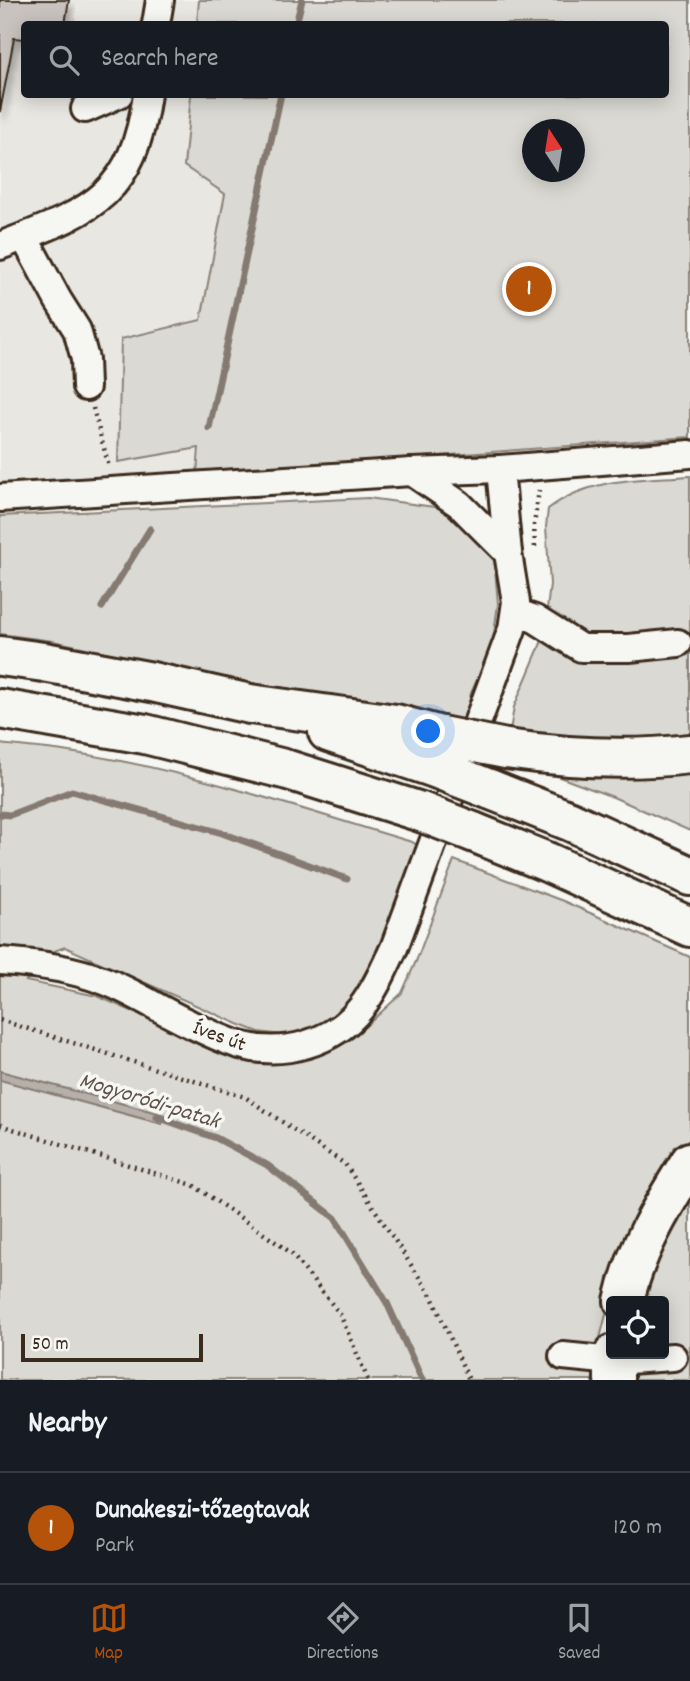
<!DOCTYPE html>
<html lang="en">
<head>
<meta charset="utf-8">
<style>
	:root { --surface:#171b24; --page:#20242c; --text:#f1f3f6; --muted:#9ea1a6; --line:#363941; --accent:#b45309 }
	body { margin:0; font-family:Dekko,sans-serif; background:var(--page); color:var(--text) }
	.controls { position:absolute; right:21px; bottom:21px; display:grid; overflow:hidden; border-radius:7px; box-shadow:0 4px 18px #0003 }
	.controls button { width:63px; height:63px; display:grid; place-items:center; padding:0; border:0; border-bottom:2px solid var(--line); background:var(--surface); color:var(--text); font:35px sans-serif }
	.compass { position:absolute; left:522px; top:119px; width:63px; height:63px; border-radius:50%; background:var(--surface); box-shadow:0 4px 18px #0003; rotate:348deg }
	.scale { position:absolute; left:21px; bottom:18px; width:182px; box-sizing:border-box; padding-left:7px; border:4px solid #3b2a1e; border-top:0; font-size:19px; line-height:24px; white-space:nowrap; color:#3b2a1e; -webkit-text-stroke:5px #f6f6f2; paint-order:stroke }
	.you { position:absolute; left:429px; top:732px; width:24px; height:24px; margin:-18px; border:5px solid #fff; border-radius:50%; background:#1a73e8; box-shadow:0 0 0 10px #1a73e833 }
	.badge { display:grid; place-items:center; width:46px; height:46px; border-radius:50%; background:var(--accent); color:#fff; font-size:23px; font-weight:700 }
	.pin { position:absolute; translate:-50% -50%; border:4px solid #fff; box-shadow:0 2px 7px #0006 }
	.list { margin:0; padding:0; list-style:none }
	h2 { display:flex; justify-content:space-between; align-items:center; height:91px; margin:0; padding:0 28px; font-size:30px }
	h2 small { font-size:23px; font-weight:400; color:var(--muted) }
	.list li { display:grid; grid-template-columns:46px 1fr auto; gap:21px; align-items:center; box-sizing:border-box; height:112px; padding:0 28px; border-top:2px solid var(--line) }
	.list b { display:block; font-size:26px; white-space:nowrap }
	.list p { margin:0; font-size:23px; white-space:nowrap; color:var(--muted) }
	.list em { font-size:23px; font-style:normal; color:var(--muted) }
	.icon { flex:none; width:38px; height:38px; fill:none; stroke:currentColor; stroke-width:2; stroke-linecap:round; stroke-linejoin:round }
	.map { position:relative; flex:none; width:690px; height:1380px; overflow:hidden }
	.search { position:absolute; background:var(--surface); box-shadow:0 4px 18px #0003; left:21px; right:21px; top:21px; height:77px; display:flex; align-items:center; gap:18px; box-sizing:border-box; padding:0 24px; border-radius:7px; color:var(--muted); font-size:26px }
	.sheet { height:203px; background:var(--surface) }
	nav { display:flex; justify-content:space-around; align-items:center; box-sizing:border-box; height:98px; border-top:2px solid var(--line); background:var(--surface); font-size:19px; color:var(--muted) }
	nav a { display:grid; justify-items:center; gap:4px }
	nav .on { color:var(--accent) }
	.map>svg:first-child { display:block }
	.built { fill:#e8e7e2 }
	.green { fill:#dad9d3; stroke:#8a8278; stroke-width:2; fill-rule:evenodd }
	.water { fill:#b6b0a9; stroke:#857a71; stroke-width:2 }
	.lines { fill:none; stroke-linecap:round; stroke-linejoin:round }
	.stream { stroke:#857a71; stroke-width:7 }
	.building { fill:#c8c3be; stroke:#3b2a1e; stroke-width:2; filter:url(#shadow) }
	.minor-casing { stroke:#3b2a1e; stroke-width:32 }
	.highway-casing { stroke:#3b2a1e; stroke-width:44 }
	.path { stroke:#3b2a1e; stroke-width:4.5; stroke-dasharray:2 5; stroke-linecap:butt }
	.minor { stroke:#f6f6f2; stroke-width:26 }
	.highway { stroke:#f6f6f2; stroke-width:38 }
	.highway-bridge-casing { stroke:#3b2a1e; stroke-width:44; stroke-linecap:butt }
	.highway-bridge { stroke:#f6f6f2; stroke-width:38 }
	.labels { text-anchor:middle; stroke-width:7; stroke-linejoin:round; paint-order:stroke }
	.street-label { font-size:21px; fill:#3b2a1e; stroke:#f6f6f2 }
	.water-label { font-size:23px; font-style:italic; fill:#605248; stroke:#f6f6f2 }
</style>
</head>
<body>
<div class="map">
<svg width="690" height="1380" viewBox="0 0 690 1380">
	<defs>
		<filter id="shadow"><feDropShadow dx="4.5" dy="8" stdDeviation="3.5" flood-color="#0004"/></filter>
	</defs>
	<rect width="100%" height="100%" fill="#f6f6f2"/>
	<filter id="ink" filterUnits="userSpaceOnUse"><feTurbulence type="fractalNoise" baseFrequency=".0143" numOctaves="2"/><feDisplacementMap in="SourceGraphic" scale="14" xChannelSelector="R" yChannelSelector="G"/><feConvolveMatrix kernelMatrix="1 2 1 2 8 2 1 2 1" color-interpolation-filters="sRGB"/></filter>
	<g filter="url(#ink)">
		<polygon class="built" points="0,0 298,0 293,24 24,24 24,94 276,95 204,404 197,474 0,483"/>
		<g class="green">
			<path d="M199,0h491v437l-493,37 2,-26 -81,14 3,-123 80,-19 24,-126 -41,-28 7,-71 475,-1v-70h-469zM532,130h42v42h-42z"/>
			<path d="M690,476v269l-181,-8 5,-30 30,-71 6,-52 -4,-57 2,-18c41,-32 92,-29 142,-33z"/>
			<polygon points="368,498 442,508 471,528 494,557 498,604 492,648 471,693 465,728 53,641 0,634 0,516"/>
			<path d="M0,744c23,3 46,4 69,8 117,17 231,57 343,90l12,7 -34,98 -50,75 -51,14 -30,-4 -21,-8 -173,-77 -22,8 -17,26 71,15 133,58 65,5 26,-6 32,-15 49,-45 15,-34 37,-99 109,41 127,56v185l-50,81 -30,76 -10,39 1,42h-601z"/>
			<polygon points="690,771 690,831 613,797 554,775"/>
			<polygon points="690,1199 690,1380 632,1380 631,1371 664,1354 664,1301 642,1301 668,1234"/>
		</g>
		<polygon class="water" points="0,1071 165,1115 162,1124 0,1080"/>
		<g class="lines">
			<g class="stream">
				<polyline points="296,24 302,0"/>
				<polyline points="209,428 281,94"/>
				<polyline points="102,607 150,529"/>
				<polyline points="0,814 10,815 72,791 222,833 347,879"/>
				<polyline points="157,1117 216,1138 267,1165 335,1218 387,1303 422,1380"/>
			</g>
		</g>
		<polygon class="building" points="0,0 69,0 65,24 24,24 24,39 14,38 0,112"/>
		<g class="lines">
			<defs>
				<g id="minor">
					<polyline points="156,24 160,0"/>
					<polyline points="85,109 119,94"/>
					<polyline points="24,237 58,300 77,330 85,359 86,387"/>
					<path d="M0,246c89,-35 133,-47 147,-152"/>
					<polyline points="412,472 459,504 508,553"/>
					<polyline points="0,498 412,472 500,469 690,454"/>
					<polyline points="515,612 535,619 581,648 629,648 678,643"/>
					<path d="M0,961c33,2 73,8 105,20 28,11 54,28 81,41 17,8 36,18 54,23 42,12 93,-1 121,-37 14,-18 23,-39 33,-60l118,-319 4,-27 -8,-49 -8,-84"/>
					<polyline points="563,1356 613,1361 673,1357"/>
				</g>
				<g id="highway">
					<polyline points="0,656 44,662 152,682 250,704 396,724 441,736"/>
					<polyline points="0,709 145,734 288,770 421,812"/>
					<polyline points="328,732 435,768"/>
					<path d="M506,749c61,9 122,12 184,5"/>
					<polyline points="489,789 570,821 690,876"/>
					<polyline points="473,832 547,862 690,927"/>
					<path d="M624,1301c11,-50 39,-96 66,-139"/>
					<polyline points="614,1354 614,1380"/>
				</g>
			</defs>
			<use href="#minor" class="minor-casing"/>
			<use href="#highway" class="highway-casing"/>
			<g class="path">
				<polyline points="93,408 109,467"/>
				<polyline points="535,547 534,525 539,490"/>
				<polyline points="0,1020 245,1097 345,1164 432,1297 469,1380"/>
				<polyline points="0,1125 193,1185 290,1252 340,1314 368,1380"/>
			</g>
			<use href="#minor" class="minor"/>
			<use href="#highway" class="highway"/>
			<defs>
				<g id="highway-bridge">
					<polyline points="441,736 506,749"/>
					<polyline points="435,768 489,789"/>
					<polyline points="421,812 473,832"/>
				</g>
			</defs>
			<use href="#highway-bridge" class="highway-bridge-casing"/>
			<use href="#highway-bridge" class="highway-bridge"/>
		</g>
	</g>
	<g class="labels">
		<g class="street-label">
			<text transform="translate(220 1035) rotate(20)" y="7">Íves út</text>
		</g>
		<g class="water-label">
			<text transform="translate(150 1099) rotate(17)" y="8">Mogyoródi-patak</text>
		</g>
	</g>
</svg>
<div class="controls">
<button><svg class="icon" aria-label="locate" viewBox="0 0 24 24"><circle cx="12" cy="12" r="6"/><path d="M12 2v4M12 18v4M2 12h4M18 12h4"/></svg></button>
</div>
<svg class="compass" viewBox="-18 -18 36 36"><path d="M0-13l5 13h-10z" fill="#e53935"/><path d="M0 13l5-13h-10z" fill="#9ea1a6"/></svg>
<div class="scale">50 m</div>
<div class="you"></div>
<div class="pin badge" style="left:529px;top:289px">1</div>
<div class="search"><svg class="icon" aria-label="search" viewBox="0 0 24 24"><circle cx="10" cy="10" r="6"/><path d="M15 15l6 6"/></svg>Search here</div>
</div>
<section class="sheet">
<h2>Nearby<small></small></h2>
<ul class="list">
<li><span class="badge">1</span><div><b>Dunakeszi-tőzegtavak</b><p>Park</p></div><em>120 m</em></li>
</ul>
</section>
<nav>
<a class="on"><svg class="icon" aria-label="map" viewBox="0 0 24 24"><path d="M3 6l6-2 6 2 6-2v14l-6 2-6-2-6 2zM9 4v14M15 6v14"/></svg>Map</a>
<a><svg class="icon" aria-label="directions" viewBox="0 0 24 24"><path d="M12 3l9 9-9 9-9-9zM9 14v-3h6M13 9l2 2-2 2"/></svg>Directions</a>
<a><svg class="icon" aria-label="saved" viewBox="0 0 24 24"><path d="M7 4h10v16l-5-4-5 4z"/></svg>Saved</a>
</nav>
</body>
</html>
